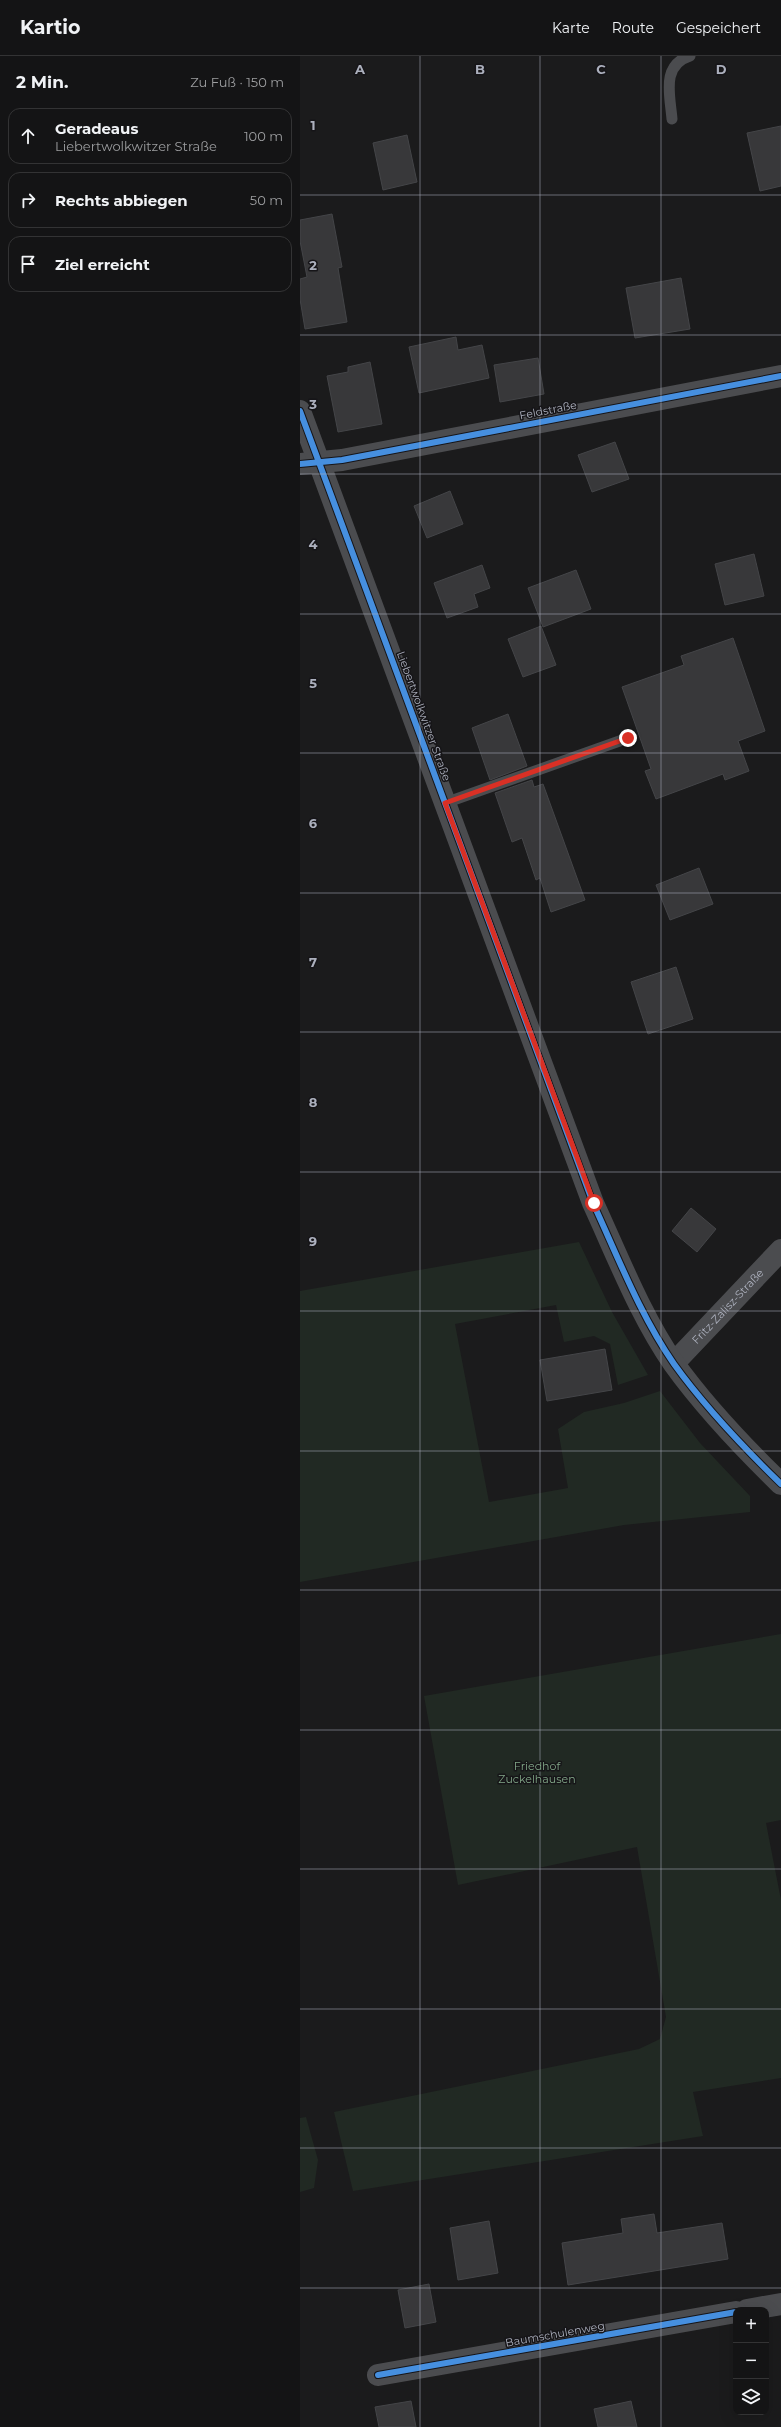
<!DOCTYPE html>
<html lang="de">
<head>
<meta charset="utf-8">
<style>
	:root { --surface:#141415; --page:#212122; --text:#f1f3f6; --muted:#9d9ea0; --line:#333334 }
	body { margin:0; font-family:Montserrat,sans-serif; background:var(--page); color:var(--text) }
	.controls { position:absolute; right:12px; bottom:12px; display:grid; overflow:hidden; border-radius:8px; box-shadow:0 4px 16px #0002 }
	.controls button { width:36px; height:36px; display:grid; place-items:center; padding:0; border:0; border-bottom:1px solid var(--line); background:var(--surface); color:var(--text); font:20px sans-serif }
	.stop { position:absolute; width:12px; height:12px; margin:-9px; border:3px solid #d93025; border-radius:50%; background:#fff }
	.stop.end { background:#d93025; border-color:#fff; box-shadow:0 1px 4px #0008 }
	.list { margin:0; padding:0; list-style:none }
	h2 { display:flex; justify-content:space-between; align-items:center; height:52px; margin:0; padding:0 16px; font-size:17px }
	h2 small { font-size:13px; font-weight:400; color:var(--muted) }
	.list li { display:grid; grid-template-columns:26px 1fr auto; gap:12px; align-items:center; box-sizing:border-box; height:56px; margin:0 8px 8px; padding:0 8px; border:1px solid var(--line); border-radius:12px }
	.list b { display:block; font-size:15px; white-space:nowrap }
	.list p { margin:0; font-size:13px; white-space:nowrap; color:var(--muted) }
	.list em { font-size:13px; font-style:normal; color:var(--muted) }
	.icon { flex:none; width:22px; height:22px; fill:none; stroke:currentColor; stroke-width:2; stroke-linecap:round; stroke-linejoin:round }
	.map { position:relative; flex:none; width:481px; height:2371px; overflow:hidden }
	header { display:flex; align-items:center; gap:24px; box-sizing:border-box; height:56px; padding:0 20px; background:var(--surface); border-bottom:1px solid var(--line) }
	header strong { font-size:19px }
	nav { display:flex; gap:22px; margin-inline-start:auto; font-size:14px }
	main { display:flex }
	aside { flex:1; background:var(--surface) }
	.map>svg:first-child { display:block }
	.green { fill:#212923 }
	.building { fill:#38383a; stroke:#444548 }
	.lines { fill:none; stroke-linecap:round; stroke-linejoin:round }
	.service { stroke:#4b4c4f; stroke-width:11 }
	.minor { stroke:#4b4c4f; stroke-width:22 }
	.tertiary { stroke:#4b4c4f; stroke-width:22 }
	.cycleway-casing { stroke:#161518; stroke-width:8 }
	.cycleway { stroke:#468fdf; stroke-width:6 }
	.route { stroke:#d93025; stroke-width:5 }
	.grid { fill:none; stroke:#acb0bd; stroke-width:1; stroke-opacity:0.55 }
	.labels { text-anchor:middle; stroke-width:3; stroke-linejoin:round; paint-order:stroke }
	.street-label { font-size:11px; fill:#acb0bd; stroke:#161518 }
	.park-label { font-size:11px; fill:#83a889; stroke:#161518 }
	.grid-label { font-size:13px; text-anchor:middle; font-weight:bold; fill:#acb0bd; stroke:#161518; stroke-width:3; stroke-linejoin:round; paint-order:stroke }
</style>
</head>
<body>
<header>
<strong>Kartio</strong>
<nav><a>Karte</a><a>Route</a><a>Gespeichert</a></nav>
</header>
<main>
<aside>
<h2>2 Min.<small>Zu Fuß · 150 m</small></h2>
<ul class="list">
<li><svg class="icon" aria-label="ahead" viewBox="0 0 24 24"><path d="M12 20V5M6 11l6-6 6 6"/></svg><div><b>Geradeaus</b><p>Liebertwolkwitzer Straße</p></div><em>100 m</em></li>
<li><svg class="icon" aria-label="right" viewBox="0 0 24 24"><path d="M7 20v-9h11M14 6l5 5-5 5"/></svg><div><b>Rechts abbiegen</b></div><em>50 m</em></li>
<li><svg class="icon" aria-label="arrive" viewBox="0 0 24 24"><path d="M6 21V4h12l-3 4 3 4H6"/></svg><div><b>Ziel erreicht</b></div></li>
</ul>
</aside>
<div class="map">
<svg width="481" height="2371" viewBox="0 0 481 2371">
	<rect width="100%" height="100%" fill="#1b1b1c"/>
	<g class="green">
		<polygon points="279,1186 312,1256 348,1319 318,1329 310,1288 294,1280 264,1286 256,1249 155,1268 189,1446 268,1432 258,1373 284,1356 324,1347 360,1335 400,1387 450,1440 450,1456 324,1469 0,1526 0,1235"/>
		<polygon points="481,1578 481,1764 466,1767 481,1844 481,2022 393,2036 403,2080 53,2135 34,2056 339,1993 360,1983 366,1961 337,1791 158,1829 124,1640"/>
		<polygon points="6,2061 18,2104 14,2132 0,2136 0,2062"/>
	</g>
	<g class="building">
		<polygon points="481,70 481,130 460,135 447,77"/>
		<polygon points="107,79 117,126 83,134 73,87"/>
		<polygon points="32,158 42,211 38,212 47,266 5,273 0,243 0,223 7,221 0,185 0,164"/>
		<polygon points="381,222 390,273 335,282 326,232"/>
		<polygon points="156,281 158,294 182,289 189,322 119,337 109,291"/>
		<polygon points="238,302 244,338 200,346 194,309"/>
		<polygon points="70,306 82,368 38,376 27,320 48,316 48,311"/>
		<polygon points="315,386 329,423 292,436 278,399"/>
		<polygon points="150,435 163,468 127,482 114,450"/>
		<polygon points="454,498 464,540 425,549 415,508"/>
		<polygon points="182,509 190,532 174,538 178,551 147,562 134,527"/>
		<polygon points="276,514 291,553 243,571 228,532"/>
		<polygon points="241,570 256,609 223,621 208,583"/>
		<polygon points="433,582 465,675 438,685 449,715 425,724 423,718 356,743 345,715 351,713 322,631 384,609 381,600"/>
		<polygon points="208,658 227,710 190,724 172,672"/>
		<polygon points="232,724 234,731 243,728 285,844 251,856 240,822 236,824 222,782 212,786 195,737"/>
		<polygon points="399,812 413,848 370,864 356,829"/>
		<polygon points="376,911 393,963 348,978 331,926"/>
		<polygon points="391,1152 416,1173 397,1196 372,1175"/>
		<polygon points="305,1293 312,1334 247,1345 240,1304"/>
		<polygon points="354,2158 357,2177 422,2167 428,2203 268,2229 262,2187 323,2177 321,2163"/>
		<polygon points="189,2165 198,2217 158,2224 150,2172"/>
		<polygon points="129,2228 136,2266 105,2272 98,2234"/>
		<polygon points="111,2345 116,2371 79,2371 75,2351"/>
		<polygon points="331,2345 337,2371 298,2371 294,2353"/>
	</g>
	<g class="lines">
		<g class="service">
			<path d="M372,63c-2,-24 -11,-54 18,-63"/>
			<polyline points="145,747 328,682"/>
		</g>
		<g class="minor">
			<polyline points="0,408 42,404 481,320"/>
			<path id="s1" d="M374,1307l107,-113"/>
			<polyline points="447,2254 481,2248"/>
			<polyline points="78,2319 436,2256"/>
		</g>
		<path class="tertiary" d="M0,355l293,792c25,54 47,112 81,161 31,43 69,83 107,120"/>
		<defs>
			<g id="cycleway">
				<path d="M0,355l293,792c25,54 47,112 81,161 31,43 69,83 107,120"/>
				<polyline points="0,408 42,404 481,320"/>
				<polyline points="78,2319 436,2256"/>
			</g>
		</defs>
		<use href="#cycleway" class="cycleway-casing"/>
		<use href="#cycleway" class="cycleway"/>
	</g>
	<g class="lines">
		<polyline class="route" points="294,1147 145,747 328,682"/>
	</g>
	<path class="grid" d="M120,0v2371M240,0v2371M361,0v2371M0,139h481M0,279h481M0,418h481M0,558h481M0,697h481M0,837h481M0,976h481M0,1116h481M0,1255h481M0,1395h481M0,1534h481M0,1674h481M0,1813h481M0,1953h481M0,2092h481M0,2232h481"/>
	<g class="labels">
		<g class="street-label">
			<text transform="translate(248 354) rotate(-11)" y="4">Feldstraße</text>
			<text transform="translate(124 660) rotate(70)" y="4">Liebertwolkwitzer Straße</text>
			<text dy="4" stroke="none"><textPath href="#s1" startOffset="78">Fritz-Zalisz-Straße</textPath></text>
			<text transform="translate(255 2278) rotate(-10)" y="4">Baumschulenweg</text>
		</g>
		<g class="park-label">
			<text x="237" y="1714">Friedhof<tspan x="237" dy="13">Zuckelhausen</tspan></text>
		</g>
	</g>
	<g class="grid-label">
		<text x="60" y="18">A</text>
		<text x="180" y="18">B</text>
		<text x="301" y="18">C</text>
		<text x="421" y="18">D</text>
		<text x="13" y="74">1</text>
		<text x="13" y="214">2</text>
		<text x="13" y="353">3</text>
		<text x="13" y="493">4</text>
		<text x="13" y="632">5</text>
		<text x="13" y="772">6</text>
		<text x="13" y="911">7</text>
		<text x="13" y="1051">8</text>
		<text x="13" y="1190">9</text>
	</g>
</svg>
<div class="controls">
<button>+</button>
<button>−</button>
<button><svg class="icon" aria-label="layers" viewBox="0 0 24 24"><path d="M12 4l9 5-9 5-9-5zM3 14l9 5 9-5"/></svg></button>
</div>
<div class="stop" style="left:294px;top:1147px"></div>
<div class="stop end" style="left:328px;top:682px"></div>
</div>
</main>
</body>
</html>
